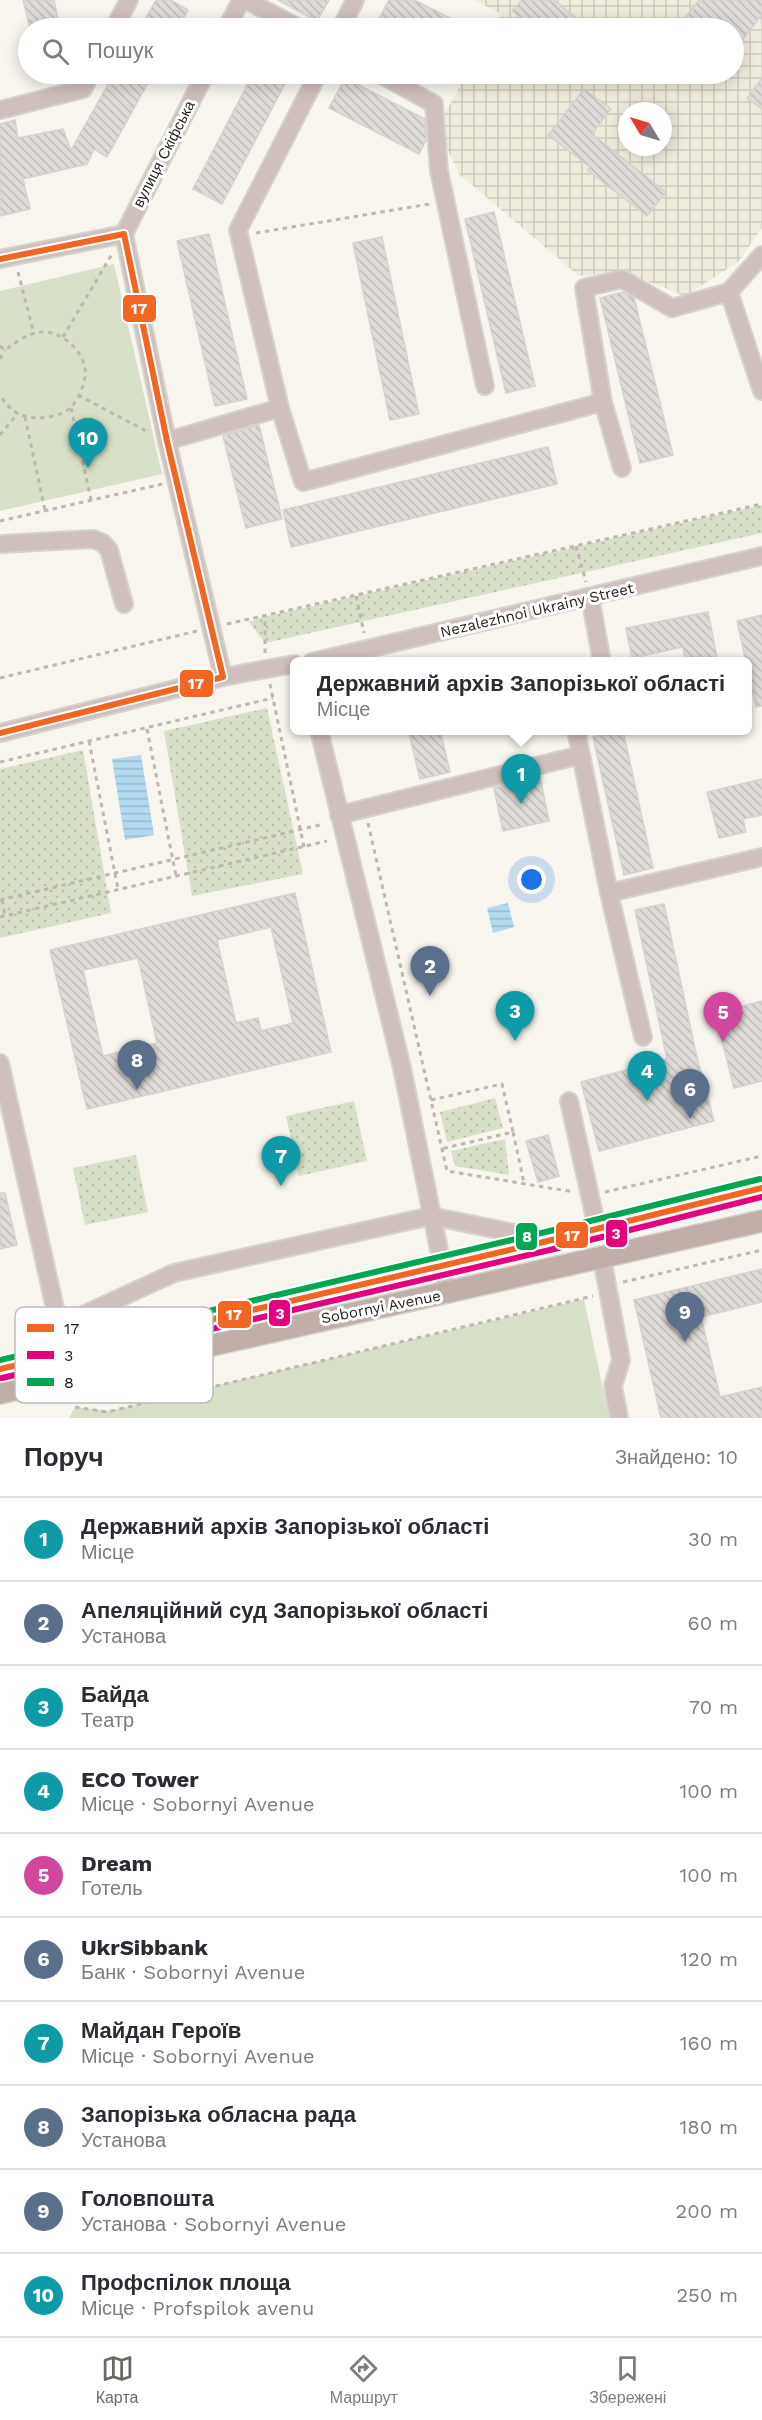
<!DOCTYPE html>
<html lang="uk">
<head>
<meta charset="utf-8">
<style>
	:root { --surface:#fff; --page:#f2f2f3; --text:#2b2b33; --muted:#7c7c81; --line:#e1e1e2; --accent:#6b6964 }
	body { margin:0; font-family:"Work Sans",sans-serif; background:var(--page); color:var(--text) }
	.compass { position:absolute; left:618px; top:102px; width:54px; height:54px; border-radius:50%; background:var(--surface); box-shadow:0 3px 15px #0003; rotate:308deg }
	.you { position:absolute; left:532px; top:880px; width:21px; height:21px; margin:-15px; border:4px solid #fff; border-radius:50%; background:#1a73e8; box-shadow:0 0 0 9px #1a73e833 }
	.badge { display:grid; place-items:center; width:39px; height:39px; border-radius:50%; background:var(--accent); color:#fff; font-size:20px; font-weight:700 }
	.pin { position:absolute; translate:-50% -50px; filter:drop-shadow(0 2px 3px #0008) }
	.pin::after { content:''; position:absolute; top:32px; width:21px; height:18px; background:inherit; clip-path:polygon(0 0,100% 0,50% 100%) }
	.popup { position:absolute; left:290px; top:657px; width:462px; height:78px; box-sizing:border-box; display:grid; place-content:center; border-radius:9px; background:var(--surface); filter:drop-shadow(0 2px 4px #0005); font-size:20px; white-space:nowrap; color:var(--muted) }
	.popup b { font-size:22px; color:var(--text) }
	.popup::after { content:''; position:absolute; left:50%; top:100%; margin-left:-12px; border:12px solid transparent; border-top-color:var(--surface) }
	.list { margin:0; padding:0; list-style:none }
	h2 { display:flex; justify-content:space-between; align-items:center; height:78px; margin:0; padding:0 24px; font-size:26px }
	h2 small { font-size:20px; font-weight:400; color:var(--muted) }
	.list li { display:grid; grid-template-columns:39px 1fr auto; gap:18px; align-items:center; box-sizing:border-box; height:84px; padding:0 24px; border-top:2px solid var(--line) }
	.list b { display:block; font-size:22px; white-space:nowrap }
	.list p { margin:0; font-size:20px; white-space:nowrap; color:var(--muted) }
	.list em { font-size:20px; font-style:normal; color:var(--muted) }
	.icon { flex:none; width:33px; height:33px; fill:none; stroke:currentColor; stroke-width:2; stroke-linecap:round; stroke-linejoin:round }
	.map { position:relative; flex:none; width:762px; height:1418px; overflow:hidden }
	.search { position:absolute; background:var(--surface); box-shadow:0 3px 15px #0003; left:18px; right:18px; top:18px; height:66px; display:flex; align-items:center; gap:15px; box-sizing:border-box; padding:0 21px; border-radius:33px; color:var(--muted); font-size:22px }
	.sheet { height:918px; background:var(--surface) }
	nav { display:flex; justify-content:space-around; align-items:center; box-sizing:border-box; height:84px; border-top:2px solid var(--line); background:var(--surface); font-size:16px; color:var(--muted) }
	nav a { display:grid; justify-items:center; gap:3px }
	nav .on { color:var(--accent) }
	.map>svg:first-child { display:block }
	.industrial { fill:url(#industrial-grid); fill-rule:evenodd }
	.grass { fill:url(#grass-dots) }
	.green { fill:#d9e0c9 }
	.water { fill:url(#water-rules) }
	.building { fill:url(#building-back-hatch); stroke:#d6d2cf; stroke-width:1.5; fill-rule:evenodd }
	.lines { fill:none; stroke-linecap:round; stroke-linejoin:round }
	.minor-casing { stroke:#d4d2cd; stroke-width:20 }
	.major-casing { stroke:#d4d2cd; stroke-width:24 }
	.path { stroke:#c1b7b2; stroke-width:3; stroke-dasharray:4.5 4.5; stroke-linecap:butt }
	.minor { stroke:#d0c0bd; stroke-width:16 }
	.major { stroke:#c1aea9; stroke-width:21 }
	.bus-1-casing { stroke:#fff; stroke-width:10 }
	.bus-2-casing { stroke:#fff; stroke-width:10 }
	.bus-3-casing { stroke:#fff; stroke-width:10 }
	.bus-1 { stroke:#f26522; stroke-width:6 }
	.bus-2 { stroke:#e5007d; stroke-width:6 }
	.bus-3 { stroke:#00a651; stroke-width:6 }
	.labels { text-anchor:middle; stroke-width:6; stroke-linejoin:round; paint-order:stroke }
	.street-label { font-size:15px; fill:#201e1a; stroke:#fff }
	.key { fill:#fff; stroke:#bcbcba; stroke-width:1.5 }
	.key-label { font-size:16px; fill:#201e1a }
	.line-badge { stroke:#fff; stroke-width:2 }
	.badge-label { font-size:16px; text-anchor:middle; font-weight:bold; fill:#fff }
</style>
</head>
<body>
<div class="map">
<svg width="762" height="1418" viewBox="0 0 762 1418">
	<defs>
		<pattern id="industrial-grid" width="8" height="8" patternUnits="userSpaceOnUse" patternTransform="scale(1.5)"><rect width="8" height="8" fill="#f0ecdd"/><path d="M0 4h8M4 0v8" fill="none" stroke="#cecabd"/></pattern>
		<pattern id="grass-dots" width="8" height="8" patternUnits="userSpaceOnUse" patternTransform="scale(1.5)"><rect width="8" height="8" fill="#d9e0c9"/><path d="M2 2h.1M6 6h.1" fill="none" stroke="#bac0ac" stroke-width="1.8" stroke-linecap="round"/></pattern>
		<pattern id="water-rules" width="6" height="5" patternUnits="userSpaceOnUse" patternTransform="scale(1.5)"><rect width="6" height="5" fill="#b2d9ef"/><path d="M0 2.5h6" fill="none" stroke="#99bacc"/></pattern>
		<pattern id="building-back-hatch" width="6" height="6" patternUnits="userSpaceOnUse" patternTransform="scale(1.5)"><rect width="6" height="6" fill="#dfdbd8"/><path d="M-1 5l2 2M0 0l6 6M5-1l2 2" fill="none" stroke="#bfbcb9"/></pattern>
	</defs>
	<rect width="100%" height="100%" fill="#f7f5ee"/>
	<path class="industrial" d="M474,0h288v228l-24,34 -53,34 -61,-24 -45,4 -120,-102 -13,-28 -1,-33 22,-39h267v-46h-241l8,-14zM627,111h36v36h-36z"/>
	<g class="grass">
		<polygon points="762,505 762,533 265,643 249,622 259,618"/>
		<polygon points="267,708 303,874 192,896 164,731"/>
		<polygon points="83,750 111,913 0,938 0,769"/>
		<polygon points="495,1098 503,1128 447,1142 440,1112"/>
		<polygon points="354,1101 367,1161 299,1176 286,1116"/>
		<polygon points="505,1139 509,1175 455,1166 451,1151"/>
		<polygon points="136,1155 148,1212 85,1225 73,1168"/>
	</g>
	<g class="green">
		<polygon points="114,264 162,474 0,511 0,291"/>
		<polygon points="584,1299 609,1418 69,1418 75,1407 109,1411"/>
	</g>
	<g class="water">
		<polygon points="141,755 154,835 125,840 112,759"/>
		<polygon points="508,903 514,927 493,933 487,908"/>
	</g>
	<g class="building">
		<polygon points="23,0 54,0 60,28 30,28"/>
		<polygon points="156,0 171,0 188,10 178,28 140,28"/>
		<polygon points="278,0 329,0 317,21"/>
		<polygon points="389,0 414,0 470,28 398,28 379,19"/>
		<polygon points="522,0 554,0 589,28 534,28 512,11"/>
		<polygon points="699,0 762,0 762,14 734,51 734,28 677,28"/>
		<polygon points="114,74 153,74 107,157 94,149 87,164 23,179 30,209 0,216 0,124 15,120 18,138 63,129 71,150"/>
		<polygon points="253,74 290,74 222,204 193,189"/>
		<polygon points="345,78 425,119 426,140 419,154 329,108"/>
		<polygon points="762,78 762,109 747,98"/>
		<polygon points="584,89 611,109 592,134 666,192 647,216 587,170 590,167 548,135"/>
		<polygon points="494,212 535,386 506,393 465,219"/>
		<polygon points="209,234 247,399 215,406 177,241"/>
		<polygon points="382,237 419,414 390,420 353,243"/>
		<polygon points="623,292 634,298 673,455 640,463 600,298"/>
		<polygon points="259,425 282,519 246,528 223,436"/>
		<polygon points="548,447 557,484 291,547 283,510"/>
		<polygon points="708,612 718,662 686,662 683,647 632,658 626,628"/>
		<polygon points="762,615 762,706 756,707 737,621"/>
		<polygon points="408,730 440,730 450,772 420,779"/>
		<polygon points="621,730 623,730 653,868 624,875 593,737"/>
		<polygon points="540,777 549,821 503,831 494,788"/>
		<polygon points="762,779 762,815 743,819 746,832 719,838 707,792"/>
		<path d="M295,893l36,159 -244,57 -37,-159zM271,927l22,96 -32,8 -3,-13 -22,5 -19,-83zM138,958l19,85 -54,13 -20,-86z"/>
		<polygon points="664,904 696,1053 714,1121 599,1151 581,1082 667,1059 635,910"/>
		<polygon points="762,1001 762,1081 734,1088 715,1013"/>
		<polygon points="548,1135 559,1176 538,1182 526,1141"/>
		<polygon points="0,1193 5,1193 17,1245 0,1249"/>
		<polygon points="762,1269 762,1302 701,1317 720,1397 762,1387 762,1418 661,1418 634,1300"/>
	</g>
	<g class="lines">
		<defs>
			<g id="minor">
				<polyline points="246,0 299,28"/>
				<polyline points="114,28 129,0"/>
				<polyline points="227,28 241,0"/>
				<polyline points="341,28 355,0"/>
				<polyline points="380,74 434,104 439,171 485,386"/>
				<polyline points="0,110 83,89 91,74"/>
				<polyline points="124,234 205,74"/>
				<polyline points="762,255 729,292 762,391"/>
				<polyline points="0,259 124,234 167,441 223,677"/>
				<polyline points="280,408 238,230 318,74"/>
				<polyline points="167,441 280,408 303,482 603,402"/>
				<polyline points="622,468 603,402 584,288 622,279 672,308 729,292"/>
				<polyline points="0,544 93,539 103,543 109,550 124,604"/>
				<polyline points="590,597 602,662"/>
				<polyline points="312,662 762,556"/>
				<polyline points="319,730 402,1068 448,1294"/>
				<polyline points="576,730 609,893 643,1037"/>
				<polyline points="0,733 223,677 294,664"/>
				<polyline points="339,815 581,755"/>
				<polyline points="609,893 762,857"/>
				<polyline points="0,1063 59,1326 54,1358"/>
				<polyline points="569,1101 597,1228"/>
				<polyline points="602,1258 621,1360 613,1386 619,1418"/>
				<polyline points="83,1349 59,1326 174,1273 431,1216 548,1240"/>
			</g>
			<g id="major">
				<polyline points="0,1369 442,1264 552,1240 762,1188"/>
				<path d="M0,1393c254,-59 508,-113 762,-172"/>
			</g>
		</defs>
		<use href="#minor" class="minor-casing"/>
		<use href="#major" class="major-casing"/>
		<g class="path">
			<polyline points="256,233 430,204"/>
			<polyline points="18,272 34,334"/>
			<polyline points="63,337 112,254"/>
			<path d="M0,346l5,4c11,-8 23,-17 37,-18 20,-1 40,18 43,36 2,12 -6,31 -14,39 -7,8 -24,11 -34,11 -18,-1 -28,-8 -37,-23"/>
			<polyline points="0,359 5,350"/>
			<polyline points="78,395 148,432"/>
			<polyline points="71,408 91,500"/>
			<polyline points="25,417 45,510"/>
			<polyline points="0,435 18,413"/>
			<polyline points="0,521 162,484"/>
			<polyline points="576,546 586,582"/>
			<polyline points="356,596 364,633"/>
			<polyline points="227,624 762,504"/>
			<polyline points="265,653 265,616"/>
			<polyline points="0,678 197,631"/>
			<polyline points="270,684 304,847"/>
			<polyline points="147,729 176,876"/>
			<polyline points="89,741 118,889"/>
			<polyline points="0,762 273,698"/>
			<polyline points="368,823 447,1171 574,1192"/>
			<polyline points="0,900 324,824"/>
			<polyline points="2,900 5,916"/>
			<polyline points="0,917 327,841"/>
			<polyline points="431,1100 502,1084 513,1132 441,1149"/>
			<polyline points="513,1132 524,1183"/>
			<polyline points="605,1192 762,1156"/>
			<polyline points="623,1282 762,1250"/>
			<polyline points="75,1407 107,1412 593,1296"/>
		</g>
		<use href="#minor" class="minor"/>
		<use href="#major" class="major"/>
		<defs>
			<g id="bus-1">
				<polyline points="0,259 124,234 167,441 223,677 0,733"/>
				<polyline points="0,1369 552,1240 762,1188"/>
			</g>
			<polyline id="bus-2" points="2,1378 554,1249 762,1197"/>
			<polyline id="bus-3" points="0,1360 550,1231 760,1179"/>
		</defs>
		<use href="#bus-1" class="bus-1-casing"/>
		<use href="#bus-2" class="bus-2-casing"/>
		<use href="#bus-3" class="bus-3-casing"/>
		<use href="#bus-1" class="bus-1"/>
		<use href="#bus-2" class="bus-2"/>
		<use href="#bus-3" class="bus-3"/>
	</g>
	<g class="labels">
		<g class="street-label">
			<text transform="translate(164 154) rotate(-63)" y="5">вулиця Скіфська</text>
			<text transform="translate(537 610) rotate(-13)" y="5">Nezalezhnoi Ukrainy Street</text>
			<text transform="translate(381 1307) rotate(-11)" y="5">Sobornyi Avenue</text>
		</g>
	</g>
	<rect x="15" y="1307" width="198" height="96" rx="9" class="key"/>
	<rect x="27" y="1324" width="27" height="8" fill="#f26522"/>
	<rect x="27" y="1351" width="27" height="8" fill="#e5007d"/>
	<rect x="27" y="1378" width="27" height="8" fill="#00a651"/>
	<g class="key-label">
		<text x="64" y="1334">17</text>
		<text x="64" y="1361">3</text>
		<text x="64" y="1388">8</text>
	</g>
	<g class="line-badge">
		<rect x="122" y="294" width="35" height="29" rx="6" fill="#f26522"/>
		<rect x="179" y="669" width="35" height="29" rx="6" fill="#f26522"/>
		<rect x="605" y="1219" width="23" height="29" rx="6" fill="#e5007d"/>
		<rect x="555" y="1221" width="34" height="28" rx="6" fill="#f26522"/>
		<rect x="515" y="1222" width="23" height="29" rx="6" fill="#00a651"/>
		<rect x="268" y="1299" width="23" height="28" rx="6" fill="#e5007d"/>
		<rect x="217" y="1300" width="35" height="29" rx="6" fill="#f26522"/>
	</g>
	<g class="badge-label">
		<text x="139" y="314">17</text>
		<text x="196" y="689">17</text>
		<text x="616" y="1239">3</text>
		<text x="572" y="1241">17</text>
		<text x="527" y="1242">8</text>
		<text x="280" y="1319">3</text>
		<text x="234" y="1320">17</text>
	</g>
</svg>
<svg class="compass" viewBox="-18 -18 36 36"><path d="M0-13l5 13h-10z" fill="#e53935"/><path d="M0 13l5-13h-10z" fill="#7c7c81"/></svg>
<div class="you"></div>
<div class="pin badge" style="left:521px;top:804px;background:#0f9aa8">1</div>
<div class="popup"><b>Державний архів Запорізької області</b>Місце</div>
<div class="pin badge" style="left:430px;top:996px;background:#5c6f8a">2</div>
<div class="pin badge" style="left:515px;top:1041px;background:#0f9aa8">3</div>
<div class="pin badge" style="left:647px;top:1101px;background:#0f9aa8">4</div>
<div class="pin badge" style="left:723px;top:1042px;background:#d1479c">5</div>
<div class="pin badge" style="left:690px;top:1119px;background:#5c6f8a">6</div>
<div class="pin badge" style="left:281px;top:1186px;background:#0f9aa8">7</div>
<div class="pin badge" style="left:137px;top:1090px;background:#5c6f8a">8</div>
<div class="pin badge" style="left:685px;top:1342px;background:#5c6f8a">9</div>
<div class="pin badge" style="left:88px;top:468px;background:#0f9aa8">10</div>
<div class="search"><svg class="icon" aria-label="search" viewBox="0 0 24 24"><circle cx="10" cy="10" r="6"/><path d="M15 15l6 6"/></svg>Пошук</div>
</div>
<section class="sheet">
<h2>Поруч<small>Знайдено: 10</small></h2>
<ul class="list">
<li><span class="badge" style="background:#0f9aa8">1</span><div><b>Державний архів Запорізької області</b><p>Місце</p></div><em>30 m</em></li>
<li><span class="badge" style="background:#5c6f8a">2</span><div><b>Апеляційний суд Запорізької області</b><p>Установа</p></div><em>60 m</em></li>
<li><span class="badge" style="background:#0f9aa8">3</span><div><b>Байда</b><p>Театр</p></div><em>70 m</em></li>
<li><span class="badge" style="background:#0f9aa8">4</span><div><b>ECO Tower</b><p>Місце · Sobornyi Avenue</p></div><em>100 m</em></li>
<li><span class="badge" style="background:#d1479c">5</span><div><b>Dream</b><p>Готель</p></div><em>100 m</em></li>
<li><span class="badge" style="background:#5c6f8a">6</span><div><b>UkrSibbank</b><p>Банк · Sobornyi Avenue</p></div><em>120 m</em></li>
<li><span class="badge" style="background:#0f9aa8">7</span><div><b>Майдан Героїв</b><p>Місце · Sobornyi Avenue</p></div><em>160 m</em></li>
<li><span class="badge" style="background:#5c6f8a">8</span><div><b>Запорізька обласна рада</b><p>Установа</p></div><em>180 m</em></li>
<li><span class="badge" style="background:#5c6f8a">9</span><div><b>Головпошта</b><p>Установа · Sobornyi Avenue</p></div><em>200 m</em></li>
<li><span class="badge" style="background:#0f9aa8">10</span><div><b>Профспілок площа</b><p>Місце · Profspilok avenu</p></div><em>250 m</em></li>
</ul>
</section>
<nav>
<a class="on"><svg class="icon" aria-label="map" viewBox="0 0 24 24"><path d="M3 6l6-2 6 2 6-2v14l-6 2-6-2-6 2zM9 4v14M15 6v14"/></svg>Карта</a>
<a><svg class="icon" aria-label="directions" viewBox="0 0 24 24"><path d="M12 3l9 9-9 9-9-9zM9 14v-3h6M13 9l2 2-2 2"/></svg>Маршрут</a>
<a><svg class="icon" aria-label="saved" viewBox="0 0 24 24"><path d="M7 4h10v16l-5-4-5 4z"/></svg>Збережені</a>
</nav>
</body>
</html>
